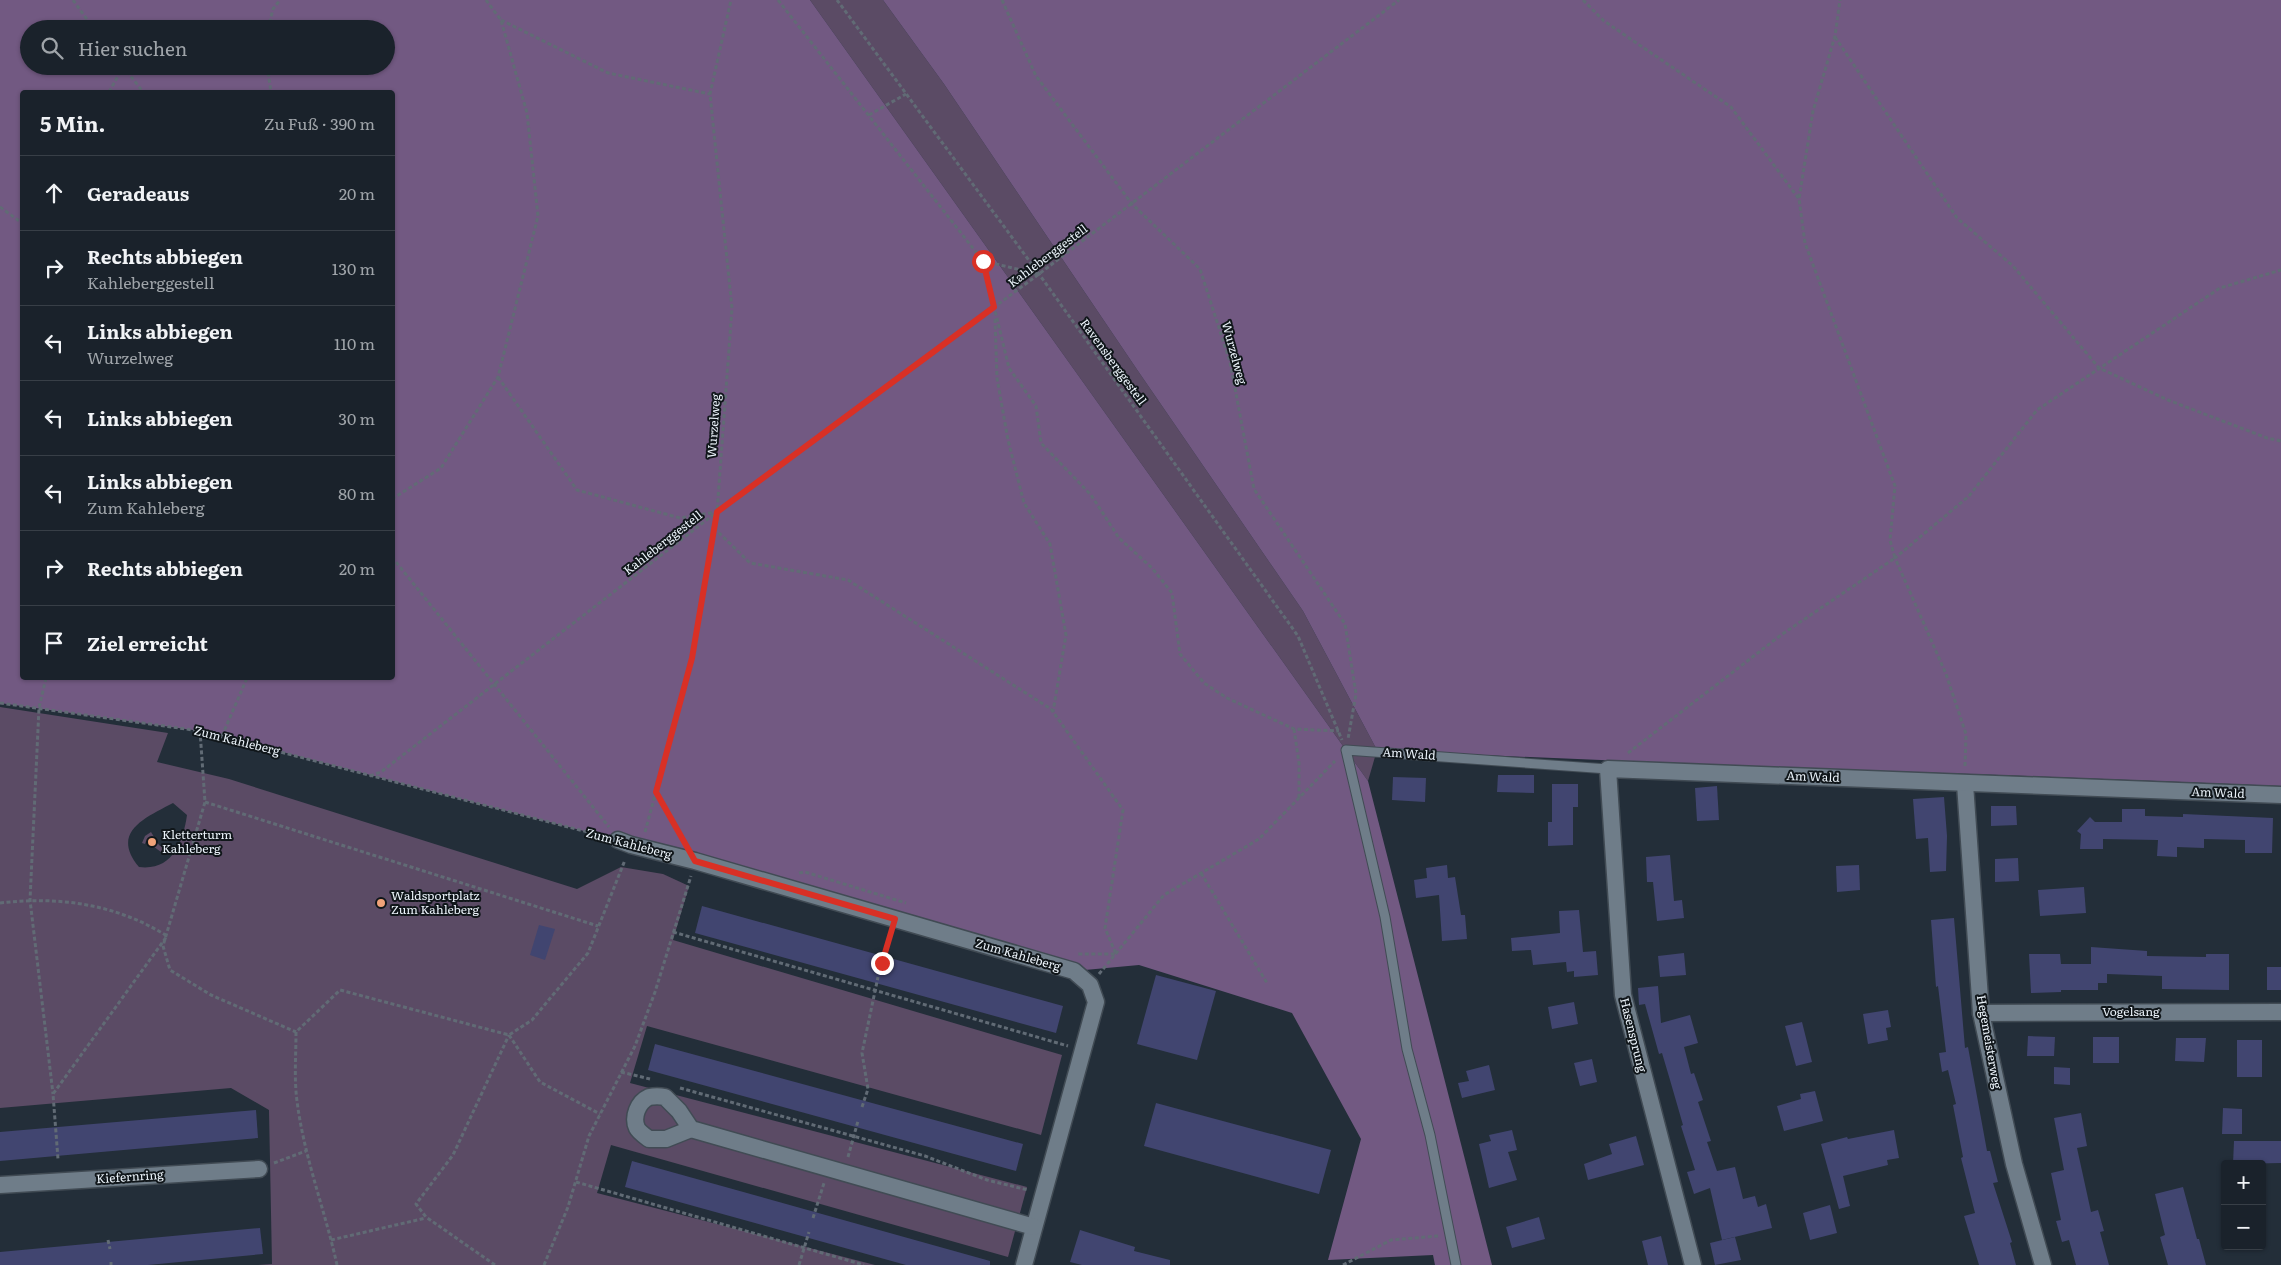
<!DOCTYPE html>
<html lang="de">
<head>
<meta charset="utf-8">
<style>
	:root { --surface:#1a222b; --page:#232a33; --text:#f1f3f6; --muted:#9fa4a9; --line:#383f47 }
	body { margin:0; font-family:Literata,serif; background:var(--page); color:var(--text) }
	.controls { position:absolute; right:15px; bottom:15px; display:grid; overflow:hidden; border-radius:5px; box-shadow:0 1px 4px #0004 }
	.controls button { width:45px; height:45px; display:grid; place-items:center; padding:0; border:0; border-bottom:1px solid var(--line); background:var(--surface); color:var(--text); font:25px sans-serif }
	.stop { position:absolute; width:15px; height:15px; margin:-11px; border:4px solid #d93025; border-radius:50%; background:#fff }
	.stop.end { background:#d93025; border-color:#fff; box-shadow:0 1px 5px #0008 }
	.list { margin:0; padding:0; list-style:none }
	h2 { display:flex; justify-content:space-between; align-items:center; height:65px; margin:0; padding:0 20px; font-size:21px }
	h2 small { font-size:16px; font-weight:400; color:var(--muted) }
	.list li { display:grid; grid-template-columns:32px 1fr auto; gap:15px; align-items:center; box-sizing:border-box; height:75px; padding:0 20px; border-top:1px solid var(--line) }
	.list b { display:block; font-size:19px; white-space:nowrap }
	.list p { margin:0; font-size:16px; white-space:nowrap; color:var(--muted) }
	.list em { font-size:16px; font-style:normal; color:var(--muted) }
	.icon { flex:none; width:28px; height:28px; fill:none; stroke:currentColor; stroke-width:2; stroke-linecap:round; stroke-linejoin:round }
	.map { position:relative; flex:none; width:2281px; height:1265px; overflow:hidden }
	.search { position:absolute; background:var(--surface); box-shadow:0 1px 4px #0004; left:20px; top:20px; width:375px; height:55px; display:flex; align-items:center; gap:12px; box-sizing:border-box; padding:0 18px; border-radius:28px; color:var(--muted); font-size:19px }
	.panel { position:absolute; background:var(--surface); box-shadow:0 1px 4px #0004; left:20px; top:90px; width:375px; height:590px; border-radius:5px }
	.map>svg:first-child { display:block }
	.green { fill:#5b4b65; fill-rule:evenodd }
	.forest { fill:#725982; fill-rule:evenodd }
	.building { fill:#414570 }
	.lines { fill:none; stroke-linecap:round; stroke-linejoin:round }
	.lane-casing { stroke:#414b54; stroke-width:11 }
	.street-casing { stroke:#414b54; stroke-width:19 }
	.path { stroke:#616b75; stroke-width:3; stroke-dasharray:4 2.5; stroke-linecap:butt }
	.lane { stroke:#6f7d89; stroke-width:9 }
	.street { stroke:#6f7d89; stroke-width:16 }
	.route { stroke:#d93025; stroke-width:6 }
	.poi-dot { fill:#f0a279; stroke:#10161a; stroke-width:2 }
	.labels { text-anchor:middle; stroke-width:4; stroke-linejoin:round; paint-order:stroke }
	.street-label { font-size:12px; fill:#ebf3fa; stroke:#10161a }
	.poi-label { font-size:12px; fill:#ebf3fa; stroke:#10161a; text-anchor:start }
</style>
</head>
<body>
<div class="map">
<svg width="2281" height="1265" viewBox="0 0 2281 1265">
	<rect width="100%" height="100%" fill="#232e39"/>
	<g class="green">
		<polygon points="810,0 883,0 944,84 1138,371 1303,611 1377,750 1368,781"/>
		<path d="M0,707l168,26 -11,29 72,17 348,110 44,-22 42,7 26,12 -16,54 389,115 -21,80 -394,-109 -17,57 397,104 -19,70 -397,-112 -14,48 278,72h-617l14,-1 -3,-154 -38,-22 -231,20zM173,803l14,12c-4,28 -15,56 -48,52 -29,-35 6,-49 34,-64z"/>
		<polygon points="151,832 159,845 163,848 161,852 146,841 145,844 142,843 145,836"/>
	</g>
	<g class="forest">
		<path d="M0,0h810l558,781 124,484h-57l-2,-10 -105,5 33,-121 -69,-126 -153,-48 -65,6 -456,-131 -396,-104 -22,-5 -200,-28zM29,29h357v37h-357zM22,92h370v586h-370z"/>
		<path d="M883,0h1398v786c-301,-13 -603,-21 -904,-36l-74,-139 -165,-240 -194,-287z"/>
	</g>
	<g class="building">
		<polygon points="1498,775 1534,775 1534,793 1497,792"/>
		<polygon points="1393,777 1426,778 1425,802 1392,800"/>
		<polygon points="1552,784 1578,784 1578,807 1573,807 1573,845 1548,846 1548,822 1552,822"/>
		<polygon points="1717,786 1719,820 1697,821 1695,788"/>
		<polygon points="1944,797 1947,836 1946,871 1930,872 1928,838 1916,839 1913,799"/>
		<polygon points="1991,806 2016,806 2017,825 1991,826"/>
		<polygon points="2122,809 2145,809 2145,816 2183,817 2183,814 2273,818 2272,853 2245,853 2245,840 2204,839 2204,848 2177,847 2177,857 2157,856 2158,840 2103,839 2103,849 2080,849 2081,834 2077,831 2090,817 2095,822 2122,822"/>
		<polygon points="1670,855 1674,901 1682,900 1684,918 1657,921 1653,882 1647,882 1646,857"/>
		<polygon points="2018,858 2019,881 1995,882 1995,859"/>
		<polygon points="1447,865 1448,878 1455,877 1461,915 1465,915 1467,939 1442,941 1439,895 1416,898 1414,880 1427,878 1426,868"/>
		<polygon points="1859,865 1860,890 1837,892 1836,866"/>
		<polygon points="2084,887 2086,913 2040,916 2038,890"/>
		<polygon points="702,906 1063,1006 1056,1033 695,933"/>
		<polygon points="1579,910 1583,952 1596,951 1598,975 1574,977 1574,971 1567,972 1566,962 1533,965 1531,950 1512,951 1511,938 1560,933 1559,911"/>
		<polygon points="1954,918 1965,1048 1968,1047 1987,1151 1990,1151 1998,1182 1993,1183 2012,1242 2010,1243 2016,1265 1979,1265 1964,1216 1975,1213 1961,1158 1963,1157 1953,1105 1956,1104 1948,1070 1942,1072 1939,1053 1946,1052 1938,986 1936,987 1931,920"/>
		<polygon points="539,925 555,929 545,960 530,955"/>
		<polygon points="2091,947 2147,951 2147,956 2206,957 2206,954 2229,954 2229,990 2162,989 2162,976 2107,974 2107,983 2098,983 2098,990 2061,990 2061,992 2031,993 2029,954 2060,954 2061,964 2091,964"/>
		<polygon points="1684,953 1686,975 1660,977 1658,956"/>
		<rect x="2267" y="967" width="14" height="23"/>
		<polygon points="1156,975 1216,991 1197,1060 1137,1044"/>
		<polygon points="1658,986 1661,1023 1690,1015 1698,1043 1684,1047 1691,1074 1694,1073 1703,1100 1698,1102 1711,1141 1707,1142 1717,1171 1735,1167 1743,1199 1755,1196 1758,1207 1766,1204 1772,1228 1722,1240 1710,1188 1694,1194 1687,1172 1695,1170 1681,1126 1683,1125 1670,1080 1662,1053 1659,1054 1645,1004 1639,1005 1638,988"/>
		<polygon points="1574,1002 1578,1024 1552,1029 1548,1007"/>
		<polygon points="1888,1010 1891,1027 1886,1028 1888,1040 1868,1044 1863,1014"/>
		<polygon points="1802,1022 1812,1062 1796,1066 1785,1026"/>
		<polygon points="2028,1036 2055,1037 2054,1056 2027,1056"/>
		<rect x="2093" y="1037" width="26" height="26"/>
		<polygon points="2176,1038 2206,1038 2204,1062 2175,1061"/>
		<rect x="2237" y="1040" width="25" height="37"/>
		<polygon points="655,1044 1023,1144 1016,1171 648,1070"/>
		<polygon points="1592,1059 1597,1082 1580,1086 1574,1063"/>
		<polygon points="1489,1065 1495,1090 1462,1098 1458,1083 1469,1081 1466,1071"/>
		<polygon points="2054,1067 2070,1068 2070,1085 2054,1084"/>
		<polygon points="1815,1091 1823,1121 1784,1131 1777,1106 1801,1099 1800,1094"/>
		<polygon points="1156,1103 1331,1150 1319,1194 1144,1146"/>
		<polygon points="2223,1108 2242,1109 2242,1134 2222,1134"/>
		<polygon points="256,1110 258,1138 0,1161 0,1132"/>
		<polygon points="2081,1113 2087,1146 2077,1148 2091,1212 2098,1210 2104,1231 2100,1232 2109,1265 2076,1265 2069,1240 2062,1242 2056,1221 2061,1220 2051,1173 2064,1170 2054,1118"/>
		<polygon points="1512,1130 1517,1150 1508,1152 1517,1180 1489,1188 1479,1144 1491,1141 1489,1135"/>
		<polygon points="1894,1130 1899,1158 1887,1160 1888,1165 1843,1176 1850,1206 1839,1209 1821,1144 1847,1137 1848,1139"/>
		<polygon points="1636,1136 1644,1165 1588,1180 1584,1164 1612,1154 1609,1144"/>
		<polygon points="2234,1141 2281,1141 2281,1163 2233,1164"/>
		<polygon points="632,1161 990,1261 990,1265 906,1265 625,1187"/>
		<polygon points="2183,1187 2197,1239 2199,1239 2206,1265 2168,1265 2160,1237 2165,1235 2155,1194"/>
		<polygon points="1830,1205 1837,1233 1810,1240 1803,1213"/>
		<polygon points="1539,1217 1545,1239 1512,1248 1506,1227"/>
		<polygon points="260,1228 263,1254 148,1265 0,1265 0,1252"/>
		<polygon points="1080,1230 1135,1247 1134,1251 1170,1260 1170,1265 1082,1265 1070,1262"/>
		<polygon points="1661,1236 1668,1265 1648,1265 1642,1241"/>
		<polygon points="1735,1237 1741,1260 1715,1265 1710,1243"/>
	</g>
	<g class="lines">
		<defs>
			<polyline id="lane" points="1456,1265 1430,1135 1407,1049 1385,917 1346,750 1608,769"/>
			<g id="street">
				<polyline points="1965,784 1981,1013 2014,1164 2043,1265"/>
				<polyline points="618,840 631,845 695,861 1074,971 1090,985 1096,1002 1024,1265"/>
				<polyline points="1981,1013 2281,1012"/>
				<path d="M691,1129l-12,-18 -14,-14c-5,-1 -11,-1 -16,0 -11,5 -17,20 -12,31 2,4 8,8 12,11h17l25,-10 343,98"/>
				<polyline points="0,1185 259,1169"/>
				<polyline points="1693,1265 1623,995 1608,769 2281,795"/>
			</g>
		</defs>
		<use href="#lane" class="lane-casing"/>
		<use href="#street" class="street-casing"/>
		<g class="path">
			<polyline points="73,0 94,29"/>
			<polyline points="778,0 983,261 1038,274"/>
			<polyline points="837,0 1039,274 1298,636 1342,740"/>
			<polyline points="1002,0 1036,76 1132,204 1200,269 1230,362 1254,489 1345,624 1356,694 1348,739"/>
			<polyline points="1583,0 1604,21 1731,107 1799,199"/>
			<polyline points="501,20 608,73 710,94"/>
			<polyline points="268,29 273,9 280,0"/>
			<polyline points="1835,37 1957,218 2013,266 2099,368 2168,400 2267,438 2281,441"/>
			<polyline points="123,66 143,92"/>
			<polyline points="267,66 271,92"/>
			<polyline points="109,92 123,67"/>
			<polyline points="869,115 906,94"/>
			<polyline points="0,207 22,223"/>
			<polyline points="983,261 1009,368 1036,406 1041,443 1091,495 1119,538 1152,568 1172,593 1180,654 1204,683 1227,698 1294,729 1339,731"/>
			<polyline points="995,319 997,378 1008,440 1024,503 1050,544 1066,635 1053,712"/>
			<polyline points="498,377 577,490 680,518 716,512"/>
			<polyline points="392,499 441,468 498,377 538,216 527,113 501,20 486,0"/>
			<polyline points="714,528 750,563 848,580 1051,709 1123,810 1105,928 1116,954 1077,954"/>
			<polyline points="392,557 609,827"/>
			<polyline points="46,678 39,708 30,900 53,1094"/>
			<polyline points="0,703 200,731 603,836"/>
			<polyline points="1294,729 1299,763 1299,798"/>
			<polyline points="200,731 205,802 163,946 170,970 211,995 296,1032"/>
			<polyline points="222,736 247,678"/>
			<polyline points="1628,753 1781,635 1895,558 1890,540 1895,486 1805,243 1799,199 1813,111 1835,36 1840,0"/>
			<polyline points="1965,766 1966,734 1946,674 1895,558 1969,496 2037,410 2220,288 2281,270"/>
			<polyline points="370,776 381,772 717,512 1039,274 1399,0"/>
			<polyline points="656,792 683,841"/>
			<polyline points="205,802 598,926"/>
			<polyline points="645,832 692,658 717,512 732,308 710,94 731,0"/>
			<polyline points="799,873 805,872 906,903"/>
			<polyline points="1201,873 1267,983"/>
			<path d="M0,903c59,-7 116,1 167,33l-114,158 5,65"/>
			<polyline points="673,932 1068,1046"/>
			<polyline points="882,963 890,935"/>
			<polyline points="1099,974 1164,895 1259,839 1335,761"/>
			<polyline points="509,1035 540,1082 600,1114"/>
			<polyline points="621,1072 650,1079"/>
			<polyline points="680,1088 925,1156 987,1180 1028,1190"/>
			<polyline points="862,1107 868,1089 862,1053 878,977"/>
			<polyline points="848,1157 858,1121"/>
			<polyline points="274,1163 306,1151"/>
			<polyline points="576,1182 864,1265"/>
			<polyline points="813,1218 824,1183"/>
			<polyline points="108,1240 110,1249"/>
			<polyline points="331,1240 426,1218"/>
			<polyline points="111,1265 111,1262"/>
			<path d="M337,1265c-12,-55 -33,-108 -40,-164 -3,-22 -1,-46 -1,-69l44,-42 169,45 23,-15 56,-67 37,-93"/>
			<polyline points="495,1265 426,1217 416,1204 453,1155 509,1035"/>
			<polyline points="544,1265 568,1207 589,1136 635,1046 655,992 691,876"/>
			<polyline points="799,1265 809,1232"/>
			<polyline points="1343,1265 1391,1240 1438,1236"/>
		</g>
		<use href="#lane" class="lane"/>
		<use href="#street" class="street"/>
	</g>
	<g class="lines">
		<polyline class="route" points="882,963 895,919 695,861 656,792 692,658 717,512 994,307 983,261"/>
	</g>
	<g class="poi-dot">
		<circle cx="152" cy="842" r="5"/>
		<circle cx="381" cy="903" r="5"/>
	</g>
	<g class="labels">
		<g class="street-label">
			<text transform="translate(1048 256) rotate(-37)" y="4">Kahleberggestell</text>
			<text transform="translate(1234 353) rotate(75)" y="4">Wurzelweg</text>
			<text transform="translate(1113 362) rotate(54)" y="4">Ravensberggestell</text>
			<text transform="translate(714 426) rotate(-86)" y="4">Wurzelweg</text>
			<text transform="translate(663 543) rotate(-38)" y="4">Kahleberggestell</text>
			<text transform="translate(237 741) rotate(14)" y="4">Zum Kahleberg</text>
			<text transform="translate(1409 754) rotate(4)" y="4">Am Wald</text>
			<text transform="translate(1813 777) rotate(2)" y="4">Am Wald</text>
			<text transform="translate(2218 793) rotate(2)" y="4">Am Wald</text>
			<text transform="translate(629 844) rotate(15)" y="4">Zum Kahleberg</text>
			<text transform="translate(1018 955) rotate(16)" y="4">Zum Kahleberg</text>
			<text x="2131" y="1016">Vogelsang</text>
			<text transform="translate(1633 1035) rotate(76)" y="4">Hasensprung</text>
			<text transform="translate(1989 1042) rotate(80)" y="4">Hegemeisterweg</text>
			<text transform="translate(130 1177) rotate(-4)" y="4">Kiefernring</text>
		</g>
		<g class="poi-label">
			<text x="162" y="839">Kletterturm<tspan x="162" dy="14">Kahleberg</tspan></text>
			<text x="391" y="900">Waldsportplatz<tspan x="391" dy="14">Zum Kahleberg</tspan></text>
		</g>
	</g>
</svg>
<div class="controls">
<button>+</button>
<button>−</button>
</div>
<div class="stop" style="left:983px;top:261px"></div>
<div class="stop end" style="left:882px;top:963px"></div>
<div class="search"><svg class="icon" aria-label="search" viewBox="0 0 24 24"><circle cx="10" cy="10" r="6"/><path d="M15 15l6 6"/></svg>Hier suchen</div>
<section class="panel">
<h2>5 Min.<small>Zu Fuß · 390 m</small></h2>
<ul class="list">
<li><svg class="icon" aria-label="ahead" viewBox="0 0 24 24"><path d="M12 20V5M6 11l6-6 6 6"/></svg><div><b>Geradeaus</b></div><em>20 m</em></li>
<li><svg class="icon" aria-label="right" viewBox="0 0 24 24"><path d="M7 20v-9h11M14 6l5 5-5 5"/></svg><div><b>Rechts abbiegen</b><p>Kahleberggestell</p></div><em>130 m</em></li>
<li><svg class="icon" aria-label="left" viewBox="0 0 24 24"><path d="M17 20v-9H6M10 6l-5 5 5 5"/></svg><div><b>Links abbiegen</b><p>Wurzelweg</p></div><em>110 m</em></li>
<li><svg class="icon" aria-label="left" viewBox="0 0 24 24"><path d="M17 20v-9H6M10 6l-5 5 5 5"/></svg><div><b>Links abbiegen</b></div><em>30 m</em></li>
<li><svg class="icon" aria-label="left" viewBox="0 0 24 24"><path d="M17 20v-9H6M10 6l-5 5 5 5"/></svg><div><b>Links abbiegen</b><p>Zum Kahleberg</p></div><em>80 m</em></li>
<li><svg class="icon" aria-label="right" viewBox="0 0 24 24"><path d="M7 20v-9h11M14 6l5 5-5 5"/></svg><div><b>Rechts abbiegen</b></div><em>20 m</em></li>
<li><svg class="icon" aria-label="arrive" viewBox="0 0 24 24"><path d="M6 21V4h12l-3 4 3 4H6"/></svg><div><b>Ziel erreicht</b></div></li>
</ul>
</section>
</div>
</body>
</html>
